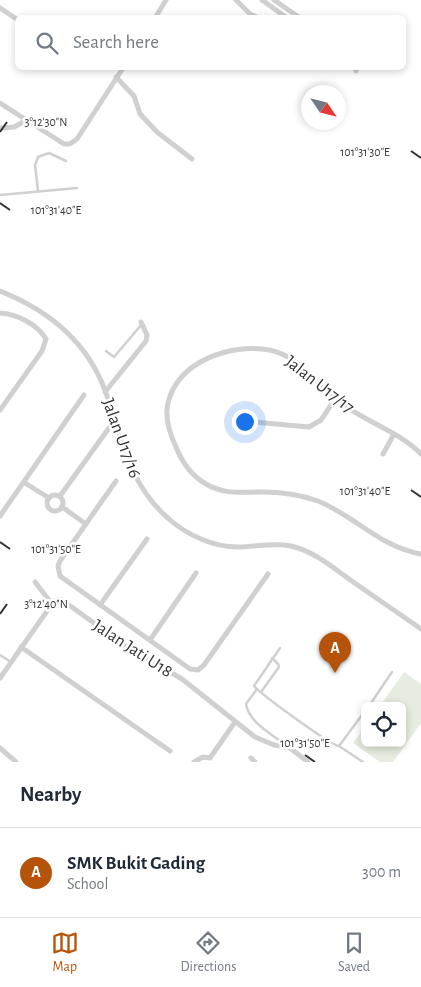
<!DOCTYPE html>
<html lang="en">
<head>
<meta charset="utf-8">
<style>
	:root { --surface:#fff; --page:#f6f6f7; --text:#1f2937; --muted:#747a83; --line:#e0e1e3; --accent:#b45309 }
	body { margin:0; font-family:"Alegreya Sans",sans-serif; background:var(--page); color:var(--text) }
	.controls { position:absolute; right:15px; bottom:15px; display:grid; overflow:hidden; border-radius:8px; box-shadow:0 2px 8px #0003 }
	.controls button { width:45px; height:45px; display:grid; place-items:center; padding:0; border:0; border-bottom:1px solid var(--line); background:var(--surface); color:var(--text); font:25px sans-serif }
	.compass { position:absolute; left:301px; top:85px; width:45px; height:45px; border-radius:50%; background:var(--surface); box-shadow:0 2px 8px #0003; rotate:125deg }
	.you { position:absolute; left:244px; top:421px; width:18px; height:18px; margin:-12px; border:4px solid #fff; border-radius:50%; background:#1a73e8; box-shadow:0 0 0 8px #1a73e833 }
	.badge { display:grid; place-items:center; width:32px; height:32px; border-radius:50%; background:var(--accent); color:#fff; font-size:16px; font-weight:700 }
	.pin { position:absolute; translate:-50% -41px; filter:drop-shadow(0 1px 2px #0008) }
	.pin::after { content:''; position:absolute; top:26px; width:18px; height:15px; background:inherit; clip-path:polygon(0 0,100% 0,50% 100%) }
	.list { margin:0; padding:0; list-style:none }
	h2 { display:flex; justify-content:space-between; align-items:center; height:65px; margin:0; padding:0 20px; font-size:21px }
	h2 small { font-size:16px; font-weight:400; color:var(--muted) }
	.list li { display:grid; grid-template-columns:32px 1fr auto; gap:15px; align-items:center; box-sizing:border-box; height:90px; padding:0 20px; border-top:1px solid var(--line) }
	.list b { display:block; font-size:19px; white-space:nowrap }
	.list p { margin:0; font-size:16px; white-space:nowrap; color:var(--muted) }
	.list em { font-size:16px; font-style:normal; color:var(--muted) }
	.icon { flex:none; width:28px; height:28px; fill:none; stroke:currentColor; stroke-width:2; stroke-linecap:round; stroke-linejoin:round }
	.map { position:relative; flex:none; width:421px; height:762px; overflow:hidden }
	.search { position:absolute; background:var(--surface); box-shadow:0 2px 8px #0003; left:15px; right:15px; top:15px; height:55px; display:flex; align-items:center; gap:12px; box-sizing:border-box; padding:0 18px; border-radius:8px; color:var(--muted); font-size:19px }
	.sheet { height:155px; background:var(--surface) }
	nav { display:flex; justify-content:space-around; align-items:center; box-sizing:border-box; height:70px; border-top:1px solid var(--line); background:var(--surface); font-size:14px; color:var(--muted) }
	nav a { display:grid; justify-items:center; gap:2px }
	nav .on { color:var(--accent) }
	.map>svg:first-child { display:block }
	.green { fill:#e6ecdf }
	.lines { fill:none; stroke-linecap:round; stroke-linejoin:round }
	.service { stroke:#d0d0d0; stroke-width:2.5 }
	.minor { stroke:#d0d0d0; stroke-width:5 }
	.ticks { fill:none; stroke:#333; stroke-width:2 }
	.labels { text-anchor:middle; stroke-width:5; stroke-linejoin:round; paint-order:stroke }
	.street-label { font-size:18px; fill:#333; stroke:#fff }
	.ticks-label { font-size:12px; text-anchor:middle; fill:#333; stroke:#fff; stroke-width:5; stroke-linejoin:round; paint-order:stroke }
</style>
</head>
<body>
<div class="map">
<svg width="421" height="762" viewBox="0 0 421 762">
	<rect width="100%" height="100%" fill="#fff"/>
	<polygon class="green" points="404,672 421,684 421,723 393,762 380,762 353,743 365,727 365,743 402,743 402,706 380,706"/>
	<g class="lines">
		<g class="service">
			<polyline points="38,191 35,165 38,157 49,153 66,161"/>
			<polyline points="0,195 77,188"/>
			<polyline points="106,351 114,357 142,324"/>
			<path d="M280,648l-26,38c8,9 76,59 85,60l26,-35"/>
			<polyline points="0,655 11,662"/>
			<path d="M257,689l-11,15c3,19 26,30 41,42"/>
			<polyline points="261,692 279,667 278,664 272,658"/>
			<polyline points="369,706 392,672"/>
			<polyline points="339,746 363,762"/>
		</g>
		<g class="minor">
			<polyline points="236,0 250,14 259,18"/>
			<polyline points="262,0 287,18"/>
			<polyline points="274,0 300,18"/>
			<polyline points="0,8 18,20"/>
			<polyline points="155,18 166,0"/>
			<polyline points="355,68 356,71"/>
			<polyline points="116,77 134,96 140,114 157,132 192,159"/>
			<polyline points="0,103 64,144 70,144 77,139 123,68"/>
			<polyline points="0,128 14,127 27,120"/>
			<path d="M0,291c48,19 88,51 106,102 16,46 23,92 63,126 18,16 44,28 69,28 17,0 35,-5 53,-1 22,5 40,20 58,33 24,17 48,33 72,50"/>
			<path d="M0,313c17,1 37,11 46,26l-4,12 -42,59"/>
			<polyline points="105,392 146,341 147,335 141,322"/>
			<polyline points="242,421 309,427 321,420 335,399"/>
			<polyline points="383,454 394,434"/>
			<path d="M421,454c-24,-24 -60,-34 -86,-55 -21,-17 -37,-44 -66,-49 -38,-7 -91,11 -101,53 -4,15 2,31 8,44 6,15 16,29 30,37 18,11 36,8 56,8 18,0 39,3 56,9 37,15 62,46 103,53"/>
			<polyline points="116,481 60,561 58,566 60,576 190,669 198,670 204,665 268,574"/>
			<polyline points="25,483 49,498"/>
			<circle cx="55" cy="503" r="8"/>
			<polyline points="60,496 114,421"/>
			<polyline points="62,507 86,524"/>
			<polyline points="0,516 84,395"/>
			<polyline points="35,582 52,604"/>
			<polyline points="100,605 147,539"/>
			<polyline points="150,640 196,573"/>
			<polyline points="21,647 170,751"/>
			<polyline points="0,678 52,604 56,600 62,600 126,646 182,679 255,737 274,745 290,748 308,762"/>
			<polyline points="0,748 16,762"/>
			<polyline points="251,758 255,762"/>
			<polyline points="194,762 203,757 210,758 235,722"/>
		</g>
	</g>
	<path class="ticks" d="M0,132l7,-10M411,151l10,7M0,203l10,7M411,490l10,7M0,542l10,7M0,614l7,-10M305,755l10,7"/>
	<g class="labels">
		<g class="street-label">
			<text transform="translate(320 384) rotate(38)" y="6">Jalan U17/17</text>
			<text transform="translate(122 438) rotate(70)" y="6">Jalan U17/16</text>
			<text transform="translate(133 648) rotate(33)" y="6">Jalan Jati U18</text>
		</g>
	</g>
	<g class="ticks-label">
		<text x="46" y="126">3°12'30"N</text>
		<text x="365" y="156">101°31'30"E</text>
		<text x="56" y="214">101°31'40"E</text>
		<text x="365" y="495">101°31'40"E</text>
		<text x="56" y="553">101°31'50"E</text>
		<text x="46" y="608">3°12'40"N</text>
		<text x="305" y="747">101°31'50"E</text>
	</g>
</svg>
<div class="controls">
<button><svg class="icon" aria-label="locate" viewBox="0 0 24 24"><circle cx="12" cy="12" r="6"/><path d="M12 2v4M12 18v4M2 12h4M18 12h4"/></svg></button>
</div>
<svg class="compass" viewBox="-18 -18 36 36"><path d="M0-13l5 13h-10z" fill="#e53935"/><path d="M0 13l5-13h-10z" fill="#747a83"/></svg>
<div class="you"></div>
<div class="pin badge" style="left:335px;top:673px">A</div>
<div class="search"><svg class="icon" aria-label="search" viewBox="0 0 24 24"><circle cx="10" cy="10" r="6"/><path d="M15 15l6 6"/></svg>Search here</div>
</div>
<section class="sheet">
<h2>Nearby<small></small></h2>
<ul class="list">
<li><span class="badge">A</span><div><b>SMK Bukit Gading</b><p>School</p></div><em>300 m</em></li>
</ul>
</section>
<nav>
<a class="on"><svg class="icon" aria-label="map" viewBox="0 0 24 24"><path d="M3 6l6-2 6 2 6-2v14l-6 2-6-2-6 2zM9 4v14M15 6v14"/></svg>Map</a>
<a><svg class="icon" aria-label="directions" viewBox="0 0 24 24"><path d="M12 3l9 9-9 9-9-9zM9 14v-3h6M13 9l2 2-2 2"/></svg>Directions</a>
<a><svg class="icon" aria-label="saved" viewBox="0 0 24 24"><path d="M7 4h10v16l-5-4-5 4z"/></svg>Saved</a>
</nav>
</body>
</html>
